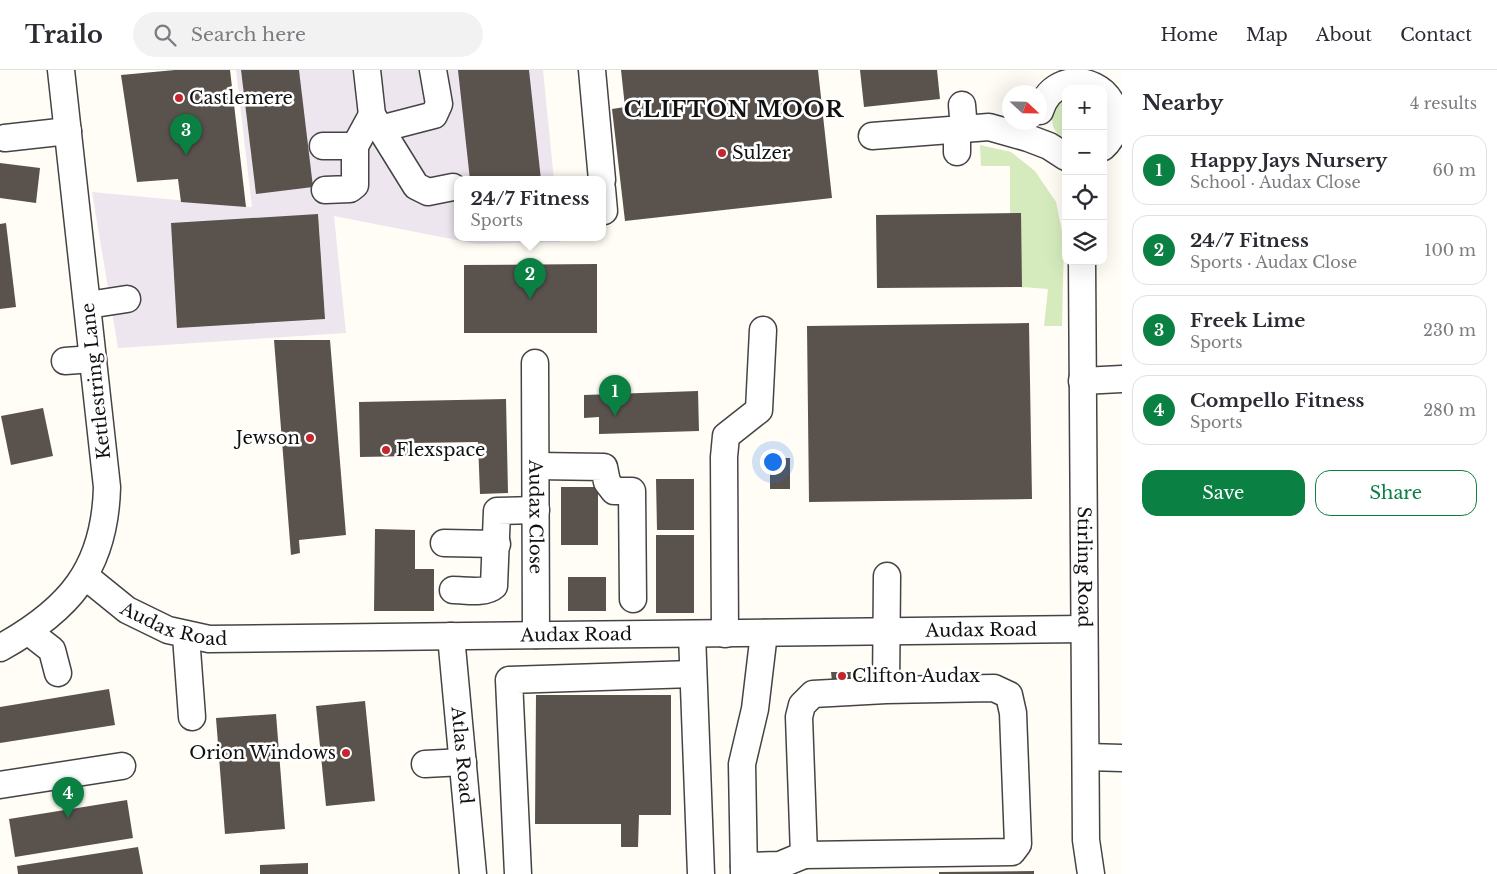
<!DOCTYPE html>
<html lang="en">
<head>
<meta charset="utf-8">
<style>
	:root { --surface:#fff; --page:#f2f2f3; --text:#2b2b33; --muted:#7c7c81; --line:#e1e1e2; --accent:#0b8043 }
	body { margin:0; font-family:"Libre Baskerville",serif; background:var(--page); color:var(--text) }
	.controls { position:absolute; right:15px; top:15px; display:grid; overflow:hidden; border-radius:10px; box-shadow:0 5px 20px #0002 }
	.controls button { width:45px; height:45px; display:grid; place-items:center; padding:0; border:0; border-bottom:1px solid var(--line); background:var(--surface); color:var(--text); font:25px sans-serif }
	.compass { position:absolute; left:1002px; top:15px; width:45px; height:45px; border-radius:50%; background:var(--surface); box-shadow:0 5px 20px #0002; rotate:112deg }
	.you { position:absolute; left:772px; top:391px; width:18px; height:18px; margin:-12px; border:4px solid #fff; border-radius:50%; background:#1a73e8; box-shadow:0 0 0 8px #1a73e833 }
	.badge { display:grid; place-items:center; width:32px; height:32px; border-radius:50%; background:var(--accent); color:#fff; font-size:16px; font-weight:700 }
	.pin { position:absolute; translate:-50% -41px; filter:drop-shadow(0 1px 2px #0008) }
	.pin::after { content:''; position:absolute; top:26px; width:18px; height:15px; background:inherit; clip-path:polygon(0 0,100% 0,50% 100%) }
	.popup { position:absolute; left:454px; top:106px; width:152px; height:65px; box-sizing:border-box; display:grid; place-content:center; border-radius:10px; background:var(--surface); filter:drop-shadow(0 1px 4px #0005); font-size:16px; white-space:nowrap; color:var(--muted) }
	.popup b { font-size:19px; color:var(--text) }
	.popup::after { content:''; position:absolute; left:50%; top:100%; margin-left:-10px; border:10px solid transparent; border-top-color:var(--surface) }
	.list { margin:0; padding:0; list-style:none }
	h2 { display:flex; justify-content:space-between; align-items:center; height:65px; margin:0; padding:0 20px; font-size:21px }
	h2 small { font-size:16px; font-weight:400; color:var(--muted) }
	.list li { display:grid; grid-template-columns:32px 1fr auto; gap:15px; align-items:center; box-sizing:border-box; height:70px; margin:0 10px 10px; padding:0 10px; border:1px solid var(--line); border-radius:15px }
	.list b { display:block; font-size:19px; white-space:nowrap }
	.list p { margin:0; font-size:16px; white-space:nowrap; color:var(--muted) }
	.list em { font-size:16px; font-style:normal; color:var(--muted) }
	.actions { display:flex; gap:10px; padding:15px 20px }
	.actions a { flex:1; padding:11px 0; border:1px solid var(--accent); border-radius:15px; text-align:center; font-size:18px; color:var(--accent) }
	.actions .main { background:var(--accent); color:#fff }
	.icon { flex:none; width:28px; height:28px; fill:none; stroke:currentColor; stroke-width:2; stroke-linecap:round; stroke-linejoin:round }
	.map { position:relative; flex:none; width:1122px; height:804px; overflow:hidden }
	header { display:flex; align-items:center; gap:30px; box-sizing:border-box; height:70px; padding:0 25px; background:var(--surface); border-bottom:1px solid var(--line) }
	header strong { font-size:24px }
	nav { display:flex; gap:28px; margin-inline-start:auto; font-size:18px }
	.search { width:350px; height:45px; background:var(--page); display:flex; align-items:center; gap:12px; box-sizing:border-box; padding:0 18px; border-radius:28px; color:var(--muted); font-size:19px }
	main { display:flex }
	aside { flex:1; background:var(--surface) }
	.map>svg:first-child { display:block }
	.industrial { fill:#eee6ef }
	.green { fill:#d5ebbd }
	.building { fill:#5a524d }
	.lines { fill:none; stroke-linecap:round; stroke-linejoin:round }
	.minor-casing { stroke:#444; stroke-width:29 }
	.minor { stroke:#fff; stroke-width:26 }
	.poi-dot { fill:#c4262e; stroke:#fff; stroke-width:2 }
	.labels { text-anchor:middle; stroke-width:5; stroke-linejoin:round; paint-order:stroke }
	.poi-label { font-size:18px; fill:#111; stroke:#fff; text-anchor:start }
	.street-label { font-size:18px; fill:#111; stroke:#fff }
	.district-label { font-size:22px; font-weight:bold; letter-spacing:1px; fill:#111; stroke:#fff }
</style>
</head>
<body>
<header>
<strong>Trailo</strong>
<div class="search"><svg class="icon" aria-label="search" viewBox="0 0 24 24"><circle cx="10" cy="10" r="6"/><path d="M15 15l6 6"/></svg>Search here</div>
<nav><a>Home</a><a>Map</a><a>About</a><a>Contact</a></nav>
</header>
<main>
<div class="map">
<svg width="1122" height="804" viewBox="0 0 1122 804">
	<rect width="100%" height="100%" fill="#fffdf5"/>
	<polygon class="industrial" points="236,0 543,0 554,110 458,110 458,168 560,168 561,172 477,174 334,146 346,263 118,278 92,122 252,137"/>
	<g class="green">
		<path d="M1066,27v44c-20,-14 -17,-29 0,-44z"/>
		<polygon points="980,75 1011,82 1035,101 1056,132 1064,171 1062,256 1044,256 1048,219 1022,217 1010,143 1010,96 981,96"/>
	</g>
	<g class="building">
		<polygon points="175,0 230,0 246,137 181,132 178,109 137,112 121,5"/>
		<polygon points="241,0 299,0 313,117 256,124"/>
		<polygon points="458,0 529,0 541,110 470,110"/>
		<polygon points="621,0 818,0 832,128 625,151 612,39 625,37"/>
		<polygon points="860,0 937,0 940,29 864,37"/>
		<polygon points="0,93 40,98 36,133 0,128"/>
		<polygon points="1021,143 1022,217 877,218 876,145"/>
		<polygon points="318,144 325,249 177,258 171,153"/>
		<polygon points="6,153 16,237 0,239 0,154"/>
		<polygon points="597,194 597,263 464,263 464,195"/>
		<polygon points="1029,253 1032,429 809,432 807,256"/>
		<polygon points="274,270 330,270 346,465 299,470 300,483 291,485"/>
		<polygon points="698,321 699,361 599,364 599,347 584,348 584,325"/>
		<polygon points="506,329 508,423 480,424 478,372 412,373 412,386 360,387 359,332"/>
		<polygon points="43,338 53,386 11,395 1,346"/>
		<rect x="770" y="388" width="20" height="31"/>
		<polygon points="656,409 694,409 694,460 657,460"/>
		<rect x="561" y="417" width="37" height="58"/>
		<polygon points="375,459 415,460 415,499 434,499 434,541 374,541"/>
		<rect x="656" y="465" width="38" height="78"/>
		<rect x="568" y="507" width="38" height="34"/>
		<polygon points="831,602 853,602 853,611 832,611"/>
		<polygon points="109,619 115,655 0,673 0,637"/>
		<polygon points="536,625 671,625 671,745 639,745 638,777 621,777 621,754 535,754"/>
		<polygon points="365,631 375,731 326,736 316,636"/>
		<polygon points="276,644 285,759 225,764 216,648"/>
		<polygon points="127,730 133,768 15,787 9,749"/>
		<polygon points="138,777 143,804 18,804 17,796"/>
		<polygon points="308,793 308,804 260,804 260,795"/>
		<polygon points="1034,801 1034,804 939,804 939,802"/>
	</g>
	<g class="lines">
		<defs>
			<g id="minor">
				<polyline points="367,0 372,45 416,116 428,122 453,117"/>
				<polyline points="592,0 602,110"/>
				<path d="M1103,22c16,15 16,41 0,55"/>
				<polyline points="962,35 964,59"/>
				<path d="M1040,41c8,-27 35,-37 59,-22"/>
				<polyline points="380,59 434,45 439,34 433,0"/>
				<polyline points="872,66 989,57 1028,68 1049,76 1066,87"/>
				<polyline points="5,68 68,61"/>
				<polyline points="323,76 355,76"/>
				<polyline points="957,82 957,59"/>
				<polyline points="602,119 604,141"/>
				<polyline points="325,120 350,119 355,115 355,76 372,45"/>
				<path id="s1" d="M1082,191l4,579 5,34"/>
				<polyline points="88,235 127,229"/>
				<polyline points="65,291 93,289"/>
				<path id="s2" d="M535,293l1,272"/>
				<polyline points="1082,311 1122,309"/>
				<polyline points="537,396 604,397 607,412 614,421 632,421 633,529"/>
				<polyline points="444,473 497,474"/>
				<path id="s3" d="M85,506l42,34 41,20 41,9 875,-10"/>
				<path d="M453,520c12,0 32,4 41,-4l3,-75 39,-1"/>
				<polyline points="29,562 52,580 58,603"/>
				<polyline points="692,564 701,804"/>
				<polyline points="725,564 724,387 726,366 759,340 763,260"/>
				<polyline points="186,566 192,647"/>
				<path id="s4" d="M451,566l22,238"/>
				<path d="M0,578c69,-38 105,-79 107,-161l-46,-417"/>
				<polyline points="886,620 813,624 802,635 799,647 804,785 1012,782 1018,774 1013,643 1009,625 994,618 886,620 887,506"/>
				<polyline points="1087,687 1122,688"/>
				<polyline points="425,694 463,692"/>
				<polyline points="0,715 122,696"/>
				<polyline points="744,796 780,795 804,785"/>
				<polyline points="518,804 509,610 693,604"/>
				<polyline points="744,804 742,694 755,639 764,563"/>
			</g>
		</defs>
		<use href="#minor" class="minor-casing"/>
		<use href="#minor" class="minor"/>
	</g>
	<g class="poi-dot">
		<circle cx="179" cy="28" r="5"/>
		<circle cx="722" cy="83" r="5"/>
		<circle cx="310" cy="368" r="5"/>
		<circle cx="386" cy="380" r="5"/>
		<circle cx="842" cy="606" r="5"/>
		<circle cx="346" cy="683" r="5"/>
	</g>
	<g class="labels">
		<g class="poi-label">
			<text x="189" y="34">Castlemere</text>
			<text x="732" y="89">Sulzer</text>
			<text x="300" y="374" text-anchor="end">Jewson</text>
			<text x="396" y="386">Flexspace</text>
			<text x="852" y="612">Clifton Audax</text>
			<text x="336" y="689" text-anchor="end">Orion Windows</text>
		</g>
		<g class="street-label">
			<text transform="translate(96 311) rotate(-96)" y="6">Kettlestring Lane</text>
			<text dy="6" stroke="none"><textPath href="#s2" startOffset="154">Audax Close</textPath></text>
			<text dy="6" stroke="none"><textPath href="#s1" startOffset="306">Stirling Road</textPath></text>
			<text dy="6" stroke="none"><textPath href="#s3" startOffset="104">Audax Road</textPath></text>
			<text dy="6" stroke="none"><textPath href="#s3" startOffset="914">Audax Road</textPath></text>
			<text dy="6" stroke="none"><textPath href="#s3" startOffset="509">Audax Road</textPath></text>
			<text dy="6" stroke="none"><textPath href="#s4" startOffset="120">Atlas Road</textPath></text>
		</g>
		<g class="district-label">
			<text x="734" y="47">CLIFTON MOOR</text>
		</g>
	</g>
</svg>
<div class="controls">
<button>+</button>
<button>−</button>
<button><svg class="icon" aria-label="locate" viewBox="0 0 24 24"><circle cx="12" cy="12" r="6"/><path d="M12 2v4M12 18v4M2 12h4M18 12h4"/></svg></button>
<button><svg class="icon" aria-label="layers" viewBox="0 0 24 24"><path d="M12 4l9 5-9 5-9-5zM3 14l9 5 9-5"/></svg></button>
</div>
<svg class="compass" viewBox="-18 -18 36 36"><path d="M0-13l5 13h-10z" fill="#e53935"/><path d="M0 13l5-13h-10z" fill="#7c7c81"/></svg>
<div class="you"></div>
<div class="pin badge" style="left:615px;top:346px">1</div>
<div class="pin badge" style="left:530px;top:229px">2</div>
<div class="popup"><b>24/7 Fitness</b>Sports</div>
<div class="pin badge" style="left:186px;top:85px">3</div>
<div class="pin badge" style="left:68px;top:748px">4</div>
</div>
<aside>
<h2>Nearby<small>4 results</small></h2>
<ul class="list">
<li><span class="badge">1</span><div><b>Happy Jays Nursery</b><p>School · Audax Close</p></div><em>60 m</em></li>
<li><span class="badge">2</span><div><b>24/7 Fitness</b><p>Sports · Audax Close</p></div><em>100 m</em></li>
<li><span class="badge">3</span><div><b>Freek Lime</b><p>Sports</p></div><em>230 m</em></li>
<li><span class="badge">4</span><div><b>Compello Fitness</b><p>Sports</p></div><em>280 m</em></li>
</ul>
<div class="actions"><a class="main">Save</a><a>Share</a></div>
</aside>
</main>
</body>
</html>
